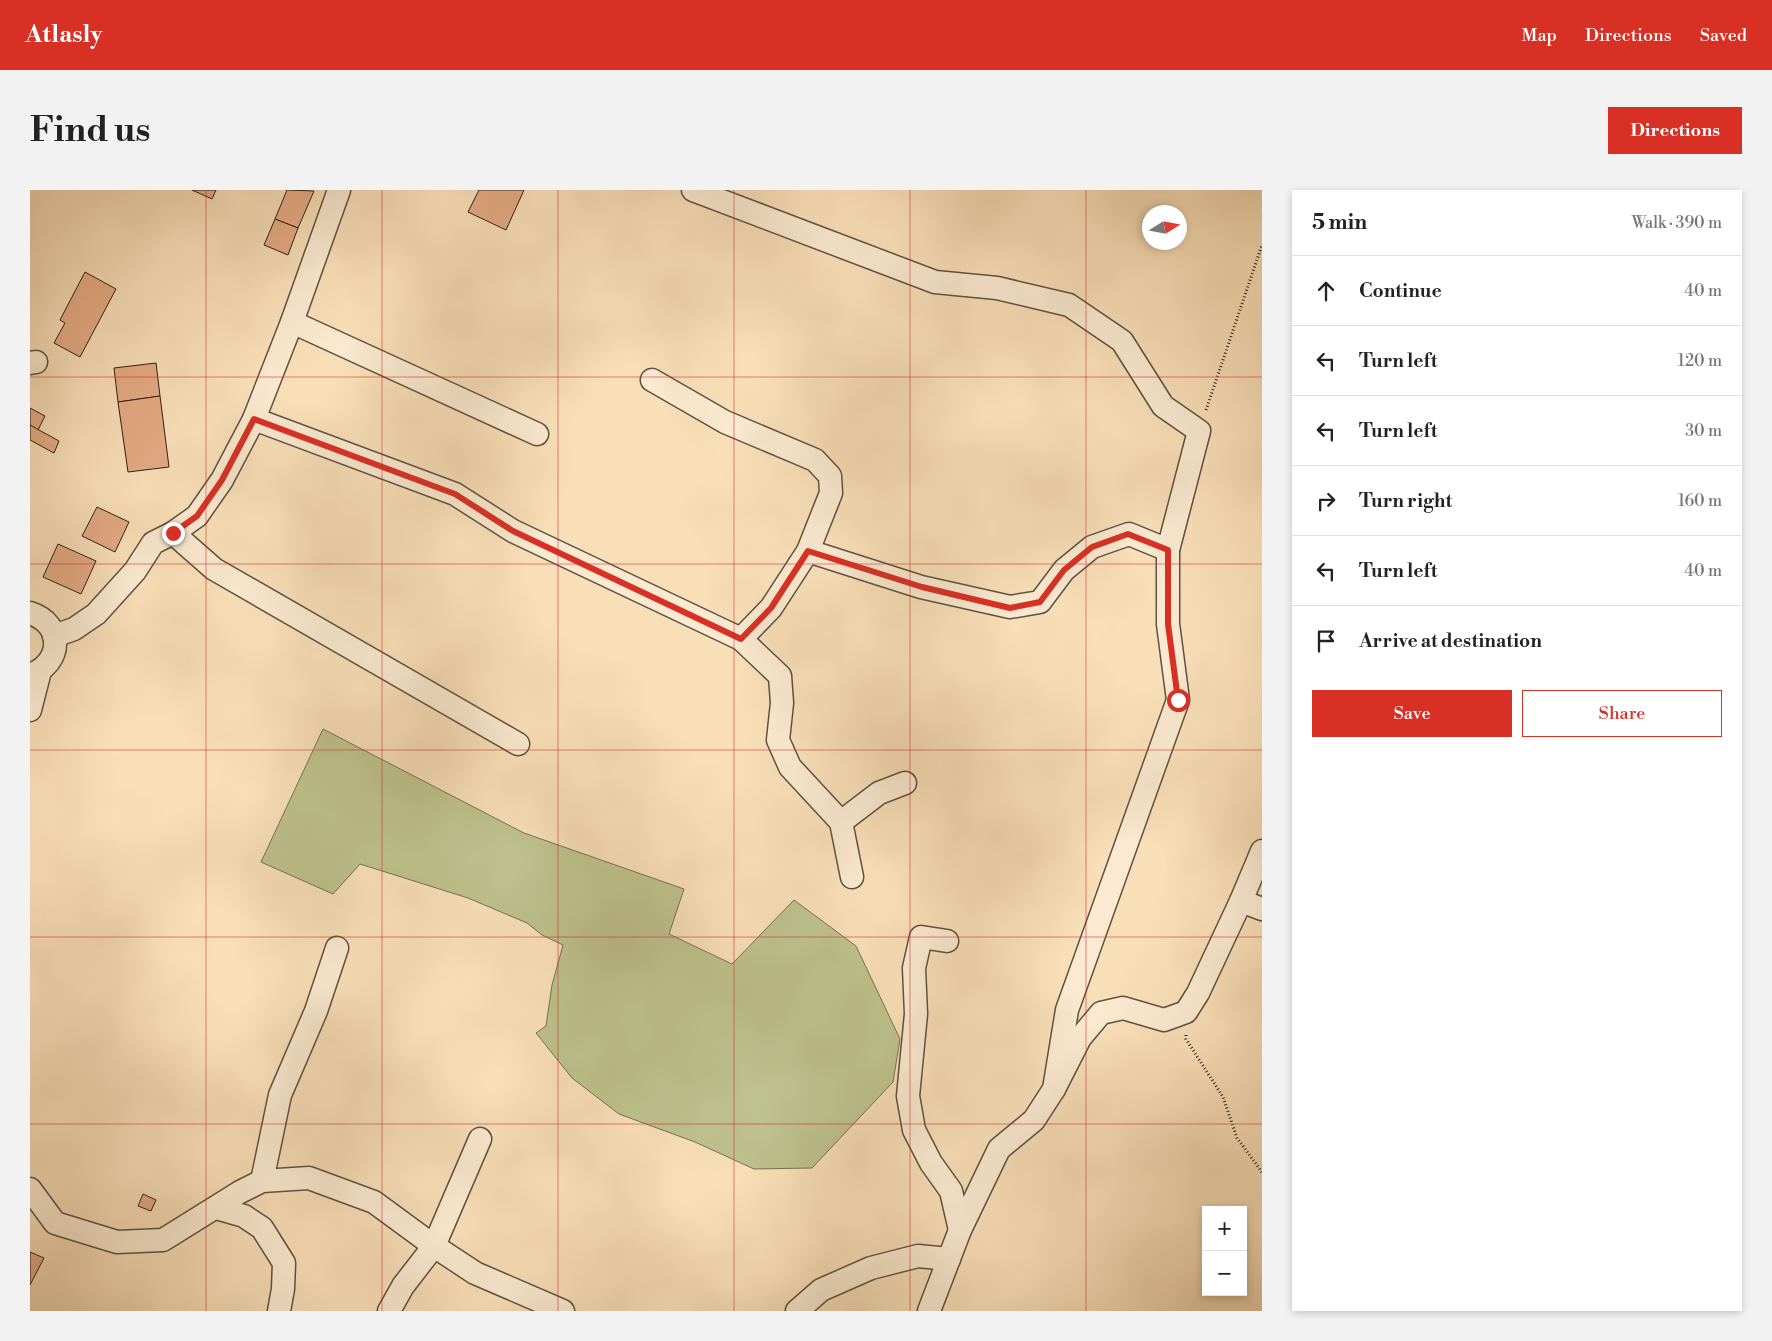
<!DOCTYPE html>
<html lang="en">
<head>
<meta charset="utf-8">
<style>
	:root { --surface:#fff; --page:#f2f2f2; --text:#222; --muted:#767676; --line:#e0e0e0; --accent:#d93025 }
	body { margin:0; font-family:"Libre Bodoni",serif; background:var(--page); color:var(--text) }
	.controls { position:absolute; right:15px; bottom:15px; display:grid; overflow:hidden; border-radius:0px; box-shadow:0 2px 8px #0003 }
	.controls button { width:45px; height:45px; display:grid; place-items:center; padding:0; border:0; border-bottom:1px solid var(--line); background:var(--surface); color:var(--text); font:25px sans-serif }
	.compass { position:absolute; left:1112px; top:15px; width:45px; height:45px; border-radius:50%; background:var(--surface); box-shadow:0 2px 8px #0003; rotate:79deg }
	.stop { position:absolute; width:15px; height:15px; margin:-11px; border:4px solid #d93025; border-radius:50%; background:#fff }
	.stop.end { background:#d93025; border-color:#fff; box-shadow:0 1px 5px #0008 }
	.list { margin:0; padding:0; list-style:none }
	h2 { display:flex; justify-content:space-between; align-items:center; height:65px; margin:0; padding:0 20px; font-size:21px }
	h2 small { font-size:16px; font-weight:400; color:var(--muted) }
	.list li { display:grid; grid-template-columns:32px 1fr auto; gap:15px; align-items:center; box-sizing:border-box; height:70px; padding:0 20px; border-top:1px solid var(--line) }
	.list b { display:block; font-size:19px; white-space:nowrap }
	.list em { font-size:16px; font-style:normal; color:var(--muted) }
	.actions { display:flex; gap:10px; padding:15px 20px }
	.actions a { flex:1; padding:11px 0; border:1px solid var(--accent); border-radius:0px; text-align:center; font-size:18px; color:var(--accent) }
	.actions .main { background:var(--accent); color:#fff }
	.icon { flex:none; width:28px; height:28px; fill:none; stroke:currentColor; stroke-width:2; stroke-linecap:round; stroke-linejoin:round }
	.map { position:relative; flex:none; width:1232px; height:1121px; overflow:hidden; border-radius:0px }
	header { display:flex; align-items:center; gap:30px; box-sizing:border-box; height:70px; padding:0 25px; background:var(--accent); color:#fff }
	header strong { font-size:24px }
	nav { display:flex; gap:28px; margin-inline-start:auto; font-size:18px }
	.intro { display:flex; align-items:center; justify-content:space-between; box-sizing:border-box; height:120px; padding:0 30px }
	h1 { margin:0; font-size:35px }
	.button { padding:12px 22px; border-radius:0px; background:var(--accent); color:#fff; font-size:18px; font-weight:700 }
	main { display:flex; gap:30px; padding:0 30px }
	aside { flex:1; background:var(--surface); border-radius:0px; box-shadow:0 2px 8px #0003 }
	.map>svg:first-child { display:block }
	.green { fill:#bec28e; stroke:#747254 }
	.building { fill:#e5ab84; stroke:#2b231a }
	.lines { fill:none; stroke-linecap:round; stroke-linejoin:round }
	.minor-casing { stroke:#5e5242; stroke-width:25 }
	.path { stroke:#2b231a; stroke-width:3; stroke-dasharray:1 2.5; stroke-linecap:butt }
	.minor { stroke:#fbead1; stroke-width:22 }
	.route { stroke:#d93025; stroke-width:6 }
	.grid { fill:none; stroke:#d62828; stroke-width:1; stroke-opacity:0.55 }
</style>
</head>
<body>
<header>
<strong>Atlasly</strong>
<nav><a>Map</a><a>Directions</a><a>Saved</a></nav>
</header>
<div class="intro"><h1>Find us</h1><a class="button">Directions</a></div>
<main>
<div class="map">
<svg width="1232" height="1121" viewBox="0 0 1232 1121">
	<rect width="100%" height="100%" fill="#f9dfb8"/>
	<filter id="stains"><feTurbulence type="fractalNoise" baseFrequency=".004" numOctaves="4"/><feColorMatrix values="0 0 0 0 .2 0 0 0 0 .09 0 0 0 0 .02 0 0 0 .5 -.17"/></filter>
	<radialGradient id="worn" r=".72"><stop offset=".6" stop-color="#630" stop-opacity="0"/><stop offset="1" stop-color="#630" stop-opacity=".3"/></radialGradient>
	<polygon class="green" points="293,539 494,643 654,699 639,744 702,774 764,710 826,756 870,849 863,892 782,978 724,979 665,952 589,924 542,888 506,843 516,836 522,795 533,755 512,745 497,733 438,708 330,674 303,704 231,672"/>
	<g class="building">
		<polygon points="162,0 186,0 182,9"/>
		<polygon points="257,0 284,1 268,38 245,29"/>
		<polygon points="449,0 494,0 476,40 438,22"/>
		<polygon points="245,29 268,38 258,65 234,55"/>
		<polygon points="55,82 86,99 50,167 24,153 35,133 30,130"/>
		<polygon points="126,173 130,206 88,212 84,178"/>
		<polygon points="130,206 139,277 98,282 88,212"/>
		<polygon points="0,218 15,226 8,240 0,235"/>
		<polygon points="0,235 29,251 24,263 0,250"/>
		<polygon points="67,317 99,332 85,362 52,346"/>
		<polygon points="28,354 66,371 51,404 13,387"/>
		<polygon points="113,1004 126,1010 121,1021 108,1016"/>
		<polygon points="0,1062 14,1068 0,1095"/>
	</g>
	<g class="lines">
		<defs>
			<g id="minor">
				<polyline points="663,0 905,92 967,98 1039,115 1092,151 1133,216 1169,241 1138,360 1138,434 1148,510 1037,820 1024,899"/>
				<polyline points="262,132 507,244"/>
				<polyline points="0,173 6,172"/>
				<polyline points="622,190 695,232 785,270 800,286 801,303 778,361"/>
				<polyline points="224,229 425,304 483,341 711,449 741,418 778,361 891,397 980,417 1010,412 1034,380 1062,357 1099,344 1138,360"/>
				<polyline points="143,343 184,379 488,554"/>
				<path d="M0,423c34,11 33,50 0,62"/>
				<polyline points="24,446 44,439 66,424 105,381 123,353 143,343 167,326 192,290 224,229 262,132 309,0"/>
				<polyline points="711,449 750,486 752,513 748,550 760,577 811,632 822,687"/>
				<polyline points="0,520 10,481"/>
				<polyline points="811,632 849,603 875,593"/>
				<polyline points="1211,711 1232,719"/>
				<polyline points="917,751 891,747 884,778 886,824 878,906 884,940 901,973 921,1001 930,1040"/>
				<polyline points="232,991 250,905 286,821 307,758"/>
				<polyline points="0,999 25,1033 87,1052 133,1050 210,1002 232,991 279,988 344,1012 404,1056 445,1083 533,1121"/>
				<polyline points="186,1018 214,1026 232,1038 254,1073 253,1099 249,1121"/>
				<polyline points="359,1121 373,1096 404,1056 450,949"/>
				<polyline points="767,1121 791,1100 841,1078 888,1066 919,1069"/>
				<polyline points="899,1121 930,1040 969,959 1004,930 1024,899 1050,848 1071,823 1093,818 1134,830 1156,822 1168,803 1211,711 1232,661"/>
			</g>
		</defs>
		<use href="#minor" class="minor-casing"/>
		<g class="path">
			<polyline points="1176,220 1232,55"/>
			<polyline points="1156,845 1156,849 1193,907 1207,948 1232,982"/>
		</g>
		<use href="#minor" class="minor"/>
	</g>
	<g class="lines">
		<polyline class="route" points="143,343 167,326 192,290 224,229 425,304 483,341 711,449 741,418 778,361 892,397 980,418 1010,412 1034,380 1062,357 1098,344 1138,360 1138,434 1148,510"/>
	</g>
	<path class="grid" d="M176,0v1121M352,0v1121M528,0v1121M704,0v1121M880,0v1121M1056,0v1121M0,187h1232M0,374h1232M0,560h1232M0,747h1232M0,934h1232"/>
	<rect width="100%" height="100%" filter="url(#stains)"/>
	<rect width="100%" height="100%" fill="url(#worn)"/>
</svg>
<div class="controls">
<button>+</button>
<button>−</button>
</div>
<svg class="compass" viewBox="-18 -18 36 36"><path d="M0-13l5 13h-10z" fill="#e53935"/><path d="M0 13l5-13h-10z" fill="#767676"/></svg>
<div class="stop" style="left:1148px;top:510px"></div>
<div class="stop end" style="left:143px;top:343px"></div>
</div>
<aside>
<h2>5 min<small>Walk · 390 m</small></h2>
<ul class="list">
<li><svg class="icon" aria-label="ahead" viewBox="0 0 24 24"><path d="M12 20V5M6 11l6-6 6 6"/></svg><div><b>Continue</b></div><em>40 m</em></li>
<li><svg class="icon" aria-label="left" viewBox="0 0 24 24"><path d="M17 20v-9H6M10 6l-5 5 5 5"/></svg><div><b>Turn left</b></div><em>120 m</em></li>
<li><svg class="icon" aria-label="left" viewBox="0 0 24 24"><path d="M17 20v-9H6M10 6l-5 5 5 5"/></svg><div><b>Turn left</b></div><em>30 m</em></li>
<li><svg class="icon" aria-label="right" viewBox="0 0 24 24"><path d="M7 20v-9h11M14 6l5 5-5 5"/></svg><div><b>Turn right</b></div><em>160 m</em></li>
<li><svg class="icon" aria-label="left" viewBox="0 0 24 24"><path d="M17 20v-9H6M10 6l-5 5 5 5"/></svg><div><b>Turn left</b></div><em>40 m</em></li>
<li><svg class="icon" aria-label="arrive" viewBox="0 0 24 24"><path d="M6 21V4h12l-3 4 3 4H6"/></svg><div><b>Arrive at destination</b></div></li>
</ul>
<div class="actions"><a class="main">Save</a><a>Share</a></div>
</aside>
</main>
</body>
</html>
